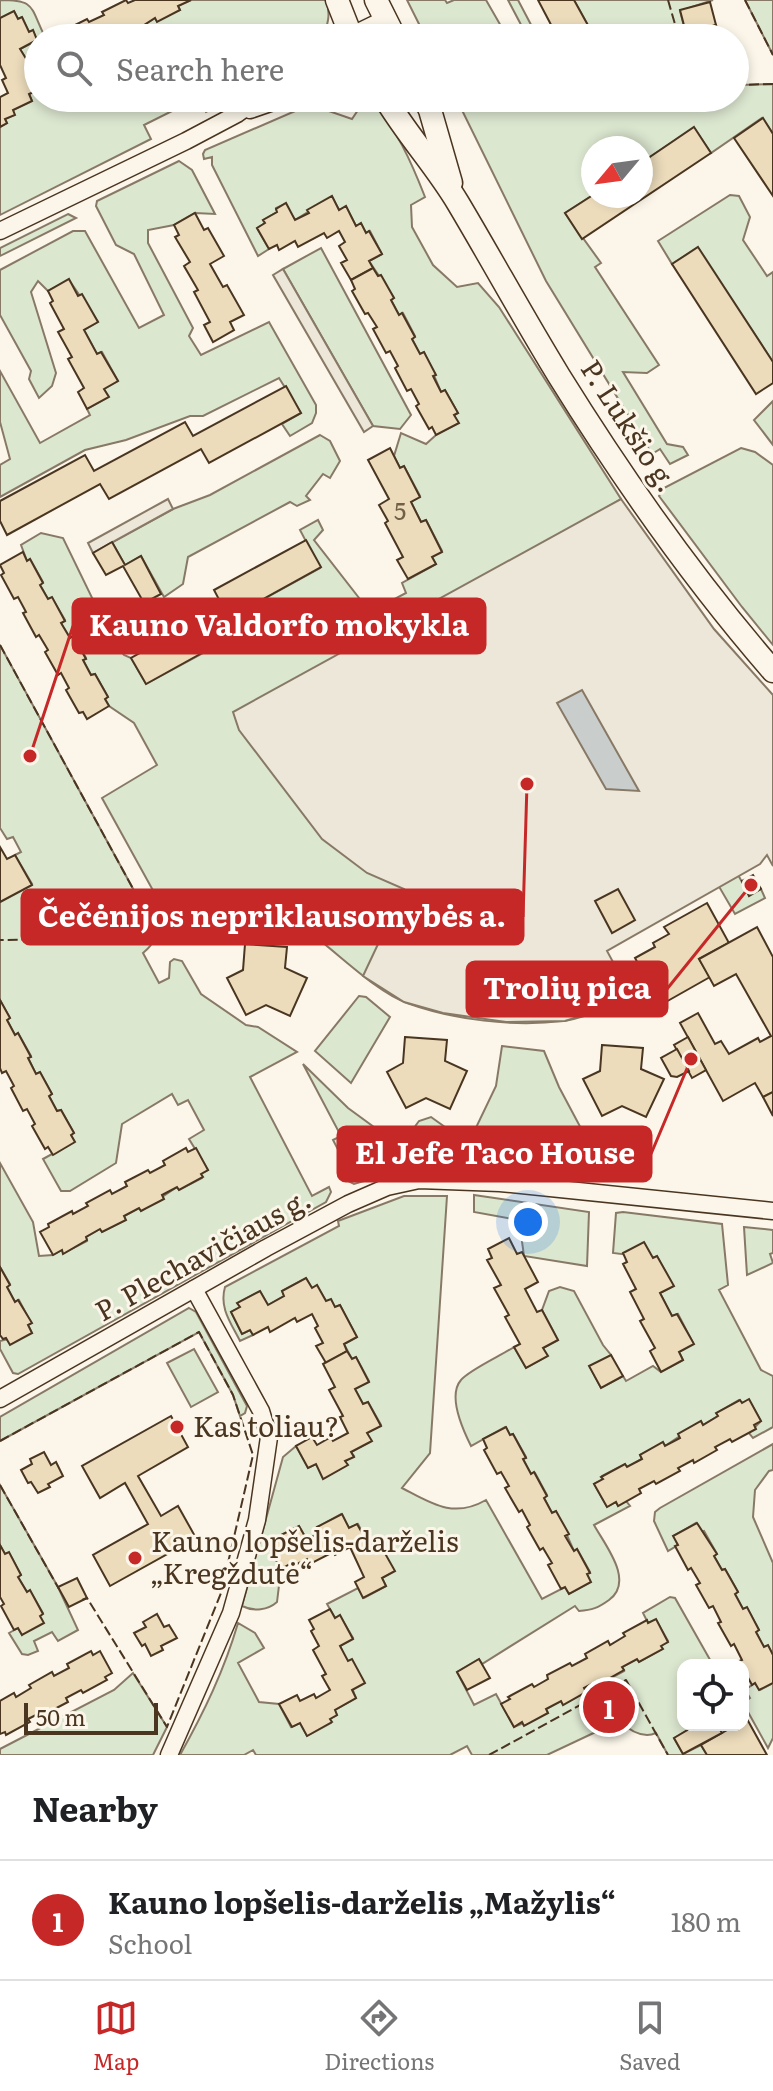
<!DOCTYPE html>
<html lang="en">
<head>
<meta charset="utf-8">
<style>
	:root { --surface:#fff; --page:#f6f6f6; --text:#202124; --muted:#757577; --line:#e0e0e0; --accent:#c62828 }
	body { margin:0; font-family:Literata,serif; background:var(--page); color:var(--text) }
	.controls { position:absolute; right:24px; bottom:24px; display:grid; overflow:hidden; border-radius:16px; box-shadow:0 4px 12px #0003 }
	.controls button { width:72px; height:72px; display:grid; place-items:center; padding:0; border:0; border-bottom:2px solid var(--line); background:var(--surface); color:var(--text); font:40px sans-serif }
	.compass { position:absolute; left:581px; top:136px; width:72px; height:72px; border-radius:50%; background:var(--surface); box-shadow:0 4px 12px #0003; rotate:241deg }
	.scale { position:absolute; left:24px; bottom:20px; width:134px; box-sizing:border-box; padding-left:8px; border:4px solid #4a3520; border-top:0; font-size:22px; line-height:28px; white-space:nowrap; color:#4a3520; -webkit-text-stroke:6px #fbf6e9; paint-order:stroke }
	.you { position:absolute; left:528px; top:1222px; width:28px; height:28px; margin:-20px; border:6px solid #fff; border-radius:50%; background:#1a73e8; box-shadow:0 0 0 12px #1a73e833 }
	.badge { display:grid; place-items:center; width:52px; height:52px; border-radius:50%; background:var(--accent); color:#fff; font-size:26px; font-weight:700 }
	.pin { position:absolute; translate:-50% -50%; border:4px solid #fff; box-shadow:0 2px 8px #0006 }
	.list { margin:0; padding:0; list-style:none }
	h2 { display:flex; justify-content:space-between; align-items:center; height:104px; margin:0; padding:0 32px; font-size:34px }
	h2 small { font-size:26px; font-weight:400; color:var(--muted) }
	.list li { display:grid; grid-template-columns:52px 1fr auto; gap:24px; align-items:center; box-sizing:border-box; height:120px; padding:0 32px; border-top:2px solid var(--line) }
	.list b { display:block; font-size:30px; white-space:nowrap }
	.list p { margin:0; font-size:26px; white-space:nowrap; color:var(--muted) }
	.list em { font-size:26px; font-style:normal; color:var(--muted) }
	.icon { flex:none; width:44px; height:44px; fill:none; stroke:currentColor; stroke-width:2; stroke-linecap:round; stroke-linejoin:round }
	.map { position:relative; flex:none; width:773px; height:1755px; overflow:hidden }
	.search { position:absolute; background:var(--surface); box-shadow:0 4px 12px #0003; left:24px; right:24px; top:24px; height:88px; display:flex; align-items:center; gap:20px; box-sizing:border-box; padding:0 28px; border-radius:44px; color:var(--muted); font-size:30px }
	.sheet { height:224px; background:var(--surface) }
	nav { display:flex; justify-content:space-around; align-items:center; box-sizing:border-box; height:112px; border-top:2px solid var(--line); background:var(--surface); font-size:22px; color:var(--muted) }
	nav a { display:grid; justify-items:center; gap:4px }
	nav .on { color:var(--accent) }
	.map>svg:first-child { display:block }
	.green { fill:#dce7d0; stroke:#887966; stroke-width:2 }
	.parking { fill:#ede7d9; stroke:#887966; stroke-width:2 }
	.water { fill:#c9cecd; stroke:#887966; stroke-width:2 }
	.building { fill:#ecdcbc; stroke:#4a3520; stroke-width:2 }
	.lines { fill:none; stroke-linecap:round; stroke-linejoin:round }
	.street-casing { stroke:#4a3520; stroke-width:19 }
	.secondary-casing { stroke:#4a3520; stroke-width:25 }
	.street { stroke:#fbf6e9; stroke-width:16 }
	.secondary { stroke:#fbf6e9; stroke-width:22 }
	.fence { stroke:#4a3520; stroke-width:2; stroke-dasharray:10 4; stroke-linecap:butt }
	.poi-dot { fill:#c62828; stroke:#fbf6e9; stroke-width:3 }
	.labels { text-anchor:middle; stroke-width:6; stroke-linejoin:round; paint-order:stroke }
	.number-label { font-size:24px; fill:#725f47 }
	.street-label { font-size:28px; fill:#4a3520; stroke:#fbf6e9 }
	.poi-label { font-size:28px; fill:#4a3520; stroke:#fbf6e9; text-anchor:start }
	.leader { fill:none; stroke:#c62828; stroke-width:3 }
	.callout-dot { fill:#c62828; stroke:#fbf6e9; stroke-width:3 }
	.callout { fill:#c62828; stroke:#c62828; stroke-width:3 }
	.callout-label { font-size:30px; text-anchor:middle; font-weight:bold; fill:#fff }
</style>
</head>
<body>
<div class="map">
<svg width="773" height="1755" viewBox="0 0 773 1755">
	<rect width="100%" height="100%" fill="#fbf6e9"/>
	<g class="green">
		<path d="M0,0c35,0 30,6 44,35l10,-2 2,5h-18v40l-18,-29 17,-9 -4,-9 -4,1 -7,-15 -4,2 -4,-8 -14,7z"/>
		<path d="M191,0h135c5,14 2,25 -4,38h-198l31,-20 25,-8 -2,-4z"/>
		<polygon points="407,0 445,0 447,3 454,0 486,0 505,33 496,38 426,38"/>
		<polygon points="508,0 518,0 538,38 528,38"/>
		<polygon points="574,0 713,0 680,11 687,38 595,38"/>
		<polygon points="745,0 773,0 773,55"/>
		<polygon points="735,69 739,85 773,84 773,134 762,118 711,153 694,128 641,163 641,148 593,148 593,195 565,213 601,263 595,267 659,365 647,373 623,372 667,444 683,447 688,455 670,464 660,449 652,454 546,281 456,98 517,98 520,104 535,98 735,98"/>
		<polygon points="38,90 38,98 233,98 206,112 198,98 144,125 151,139 0,215 0,127 7,123 5,119 14,115 13,110 32,101 29,94"/>
		<path d="M366,98l5,1c25,29 40,62 54,98l-14,8 1,22 21,38 24,22 21,-4 21,24 122,192 -24,14 139,358 13,24 12,-6 4,9 -30,16 -18,-31 -113,65 29,51c-22,7 -47,19 -70,22 -50,6 -109,-1 -156,-18 -47,-17 -105,-93 -152,-99 -26,-4 -57,18 -78,30l-75,-136 55,-33 -23,-42 -25,-17 -4,-7 3,-2 -13,-23 -4,1 -8,-15 3,-2 -12,-22 -4,2 -9,-15 4,-3 -13,-22 -4,1 -8,-14 3,-3 -13,-23 -3,2 -6,-16 20,-12 22,5 50,103 11,14 7,3 15,26 92,-50 -9,-16 91,-50 -20,-38 18,-10 5,10 -9,10 56,72 36,-19 -4,-10 34,-19 -4,-7 10,-6 -16,-31 -5,2 -10,-20 9,-6 -16,-30 -4,2 -6,-12 7,-23 25,11 10,-9 22,-12 -4,-8 4,-2 -13,-23 -4,2 -17,-40 -4,2 -8,-15 3,-3 -12,-23 -4,2 -8,-15 3,-2 -25,-37 13,-7 -12,-23 -4,2 -5,-9 -5,2 -10,-19 -7,3 -7,-13 -37,23 -10,-16 -9,4 1,4 -14,8 2,3 -8,5 12,21 -11,7 -46,-91v-8l-8,2 -1,-5 2,-4 104,-45 6,6 11,-1 26,9z"/>
		<polygon points="179,161 192,170 215,214 195,213 174,225 148,230 148,243 193,328 189,336 201,355 269,322 316,405 316,413 312,423 290,436 282,424 301,413 279,378 203,416 190,416 126,440 85,450 0,497 0,465 10,459 0,422 0,371 40,443 90,415 87,409 108,397 104,389 118,381 102,352 97,354 84,330 98,322 69,280 48,291 38,281 31,292 56,373 52,386 39,398 29,379 31,371 0,315 0,270 73,231 85,231 139,328 164,315 134,254 116,245 96,206 97,201"/>
		<polygon points="730,195 739,196 750,217 743,240 767,276 773,272 773,362 697,248 672,264 658,241"/>
		<polygon points="68,214 76,218 0,256 0,248"/>
		<polygon points="321,248 411,415 400,429 373,426 283,269"/>
		<polygon points="773,401 773,445 754,420"/>
		<polygon points="320,435 330,441 340,461 330,478 323,474 306,496 310,500 297,506 290,502 188,557 183,584 164,597 141,556 125,565 112,542 173,509 210,495"/>
		<polygon points="741,448 755,452 773,465 773,645 742,607 659,496 664,488"/>
		<path d="M0,645l149,273c6,18 9,23 -6,35l16,30 10,-5 1,-16 4,-3 8,2 19,33 45,31 12,2 39,25 -47,25 62,119 17,-9 2,5 -5,10 -308,172 -5,-1 -13,-24v-8l32,-8 -4,-8 3,-2 -12,-23 -4,2 -8,-15 3,-3 -10,-17v-104l33,59 6,34 14,-1 9,-5 2,3 23,-12 -1,-4 14,-8 2,3 23,-12 -1,-4 15,-8 2,3 36,-24 2,3 23,-12 -1,-4 7,-4 -19,-31 15,-9 -16,-30 -10,5 -6,-11 -50,30 -6,39 -46,28h-9l-18,-32 31,-17 -3,-7 3,-2 -13,-23 -4,1 -8,-15 3,-2 -12,-22 -4,2 -8,-16 3,-2 -13,-23 -3,2 -8,-15 3,-2 -10,-18v-98l32,-18 -17,-29 6,-3 -8,-15 -6,2 -7,-11z"/>
		<polygon points="359,996 366,997 390,1017 351,1083 315,1051"/>
		<polygon points="502,1046 544,1051 559,1087 600,1164 469,1153 471,1138 496,1086"/>
		<polygon points="303,1064 348,1108 430,1168 399,1171 354,1184 348,1181 341,1166 344,1161 333,1140 341,1136"/>
		<polygon points="431,1117 456,1135 454,1144 438,1148 411,1132 419,1121"/>
		<polygon points="474,1195 589,1212 587,1266 524,1256 519,1220 474,1212"/>
		<path d="M404,1196h43l-17,257 -28,35c29,15 51,31 84,12l56,99 23,-12 4,7 21,-12 -3,-8 3,-2 -13,-23 -3,2 -18,-40 -4,2 -8,-15 3,-3 -12,-22 -4,1 -8,-15 3,-2 -13,-23 -3,1 -5,-8 -34,19c-8,-16 -24,-50 -10,-66 8,-10 41,-25 53,-33l12,21 21,-12 -4,-8 15,-8 -16,-30 7,-19 11,-4 14,4 29,54 8,10 -21,12 11,21 22,-12 3,5 27,-15 8,6 22,-12 -4,-8 14,-9 -15,-29 -6,2 -12,-23 13,-7 -16,-30 -4,2 -40,-5 3,-40 7,-1 99,12 6,61 -9,5 42,80 12,6v51l-20,11 -4,-5 12,-12 -12,-21 -7,3 -3,-3 -22,13 1,3 -15,9 -2,-3 -36,24 -2,-3 -23,12 2,4 -15,8 -2,-3 -23,12 1,3 -9,5 13,23 9,-5 2,3 8,-4 4,5 -36,19c11,20 41,56 15,75 -11,8 -17,10 -30,11l-4,-5 -93,58 -3,-5 -22,13 17,33 22,-11 18,33 34,-14 -2,-4 15,-8 2,3 23,-12 -2,-4 15,-8 3,3 22,-12 -2,-4 15,-8 2,3 23,-13 -1,-3 7,-5 -12,-21 -8,3 -5,-10 27,-16 5,1 38,67h-30v60h13l-22,13 9,16 18,-9 6,10h-39l-12,-22c-13,6 -27,-3 -37,-12l-72,34h-75l-5,-9 -17,9h-194l-3,-5 -9,5h-64c24,-43 44,-84 58,-132l17,10 9,15 -26,15 21,39 20,2 12,23 9,-4 7,13 24,-13 -1,-4 7,-4 -2,-5 21,-12c-8,-17 -7,-35 -16,-52l13,-8 -13,-22 -5,2 -8,-14 31,-16 6,10 22,-12 -4,-8 12,-7 -25,-26 -11,-21 -9,4 -8,-14 -23,13 2,5 -13,8 -8,-14 -23,12 1,4 -8,5 12,22 -4,33c-9,8 -23,10 -35,4l41,-149 13,-11 12,22 8,-4 8,14 23,-13 -2,-4 9,-5 -3,-4 20,-11 -4,-8 14,-8 -13,-23 -5,2 -8,-15 14,-8 -13,-24 -4,2 -8,-15 13,-7 -17,-32 -5,2 -9,-6 -9,-15 -5,2 -6,-10 -24,13 2,5 -16,9 -8,-14 -22,12 2,4 -9,5 11,22 8,-4 3,5 -13,6c-9,-18 -21,-33 -15,-54l114,-61 -1,-5z"/>
		<polygon points="744,1227 773,1230 773,1253 770,1254 773,1263 747,1275"/>
		<polygon points="189,1308 196,1312 247,1406 245,1413 240,1416 233,1395 199,1332 0,1441 0,1417"/>
		<polygon points="194,1349 218,1392 191,1407 167,1363"/>
		<polygon points="773,1444 773,1470 769,1471 755,1490 753,1517 773,1563 773,1655 768,1646 764,1647 756,1632 759,1630 747,1608 743,1609 735,1594 738,1592 725,1569 722,1570 714,1556 717,1554 704,1531 701,1532 696,1523 674,1536 678,1545 668,1551 654,1521 655,1512 660,1508"/>
		<polygon points="0,1485 58,1587 78,1630 58,1641 52,1632 34,1641 38,1651 28,1655 22,1654 9,1633 18,1628 22,1635 43,1613 30,1591 27,1592 18,1577 21,1575 9,1553 5,1554 0,1545"/>
		<polygon points="133,1673 167,1727 153,1755 0,1755 0,1749 114,1690"/>
		<polygon points="755,1683 760,1690 773,1683 773,1738 768,1748 743,1703 750,1698 745,1690"/>
	</g>
	<g class="parking">
		<polygon points="283,269 373,426 364,432 273,275"/>
		<polygon points="168,499 173,509 93,553 88,543"/>
		<polygon points="621,499 714,629 773,695 773,866 767,855 760,864 607,951 633,999 565,1021 506,1022 443,1013 404,1002 363,976 404,889 367,873 322,839 239,730 233,712"/>
	</g>
	<polygon class="water" points="582,690 639,791 606,789 557,703"/>
	<g class="building">
		<polygon points="126,0 128,3 135,0 191,0 178,6 180,10 157,22 155,18 124,38 56,38 65,34 63,31 87,19 89,22 104,15 102,12"/>
		<polygon points="538,0 574,0 595,38 558,38"/>
		<polygon points="710,2 716,25 686,33 680,10"/>
		<polygon points="14,11 18,19 22,17 29,32 33,30 37,40 20,49 38,78 38,90 29,94 32,101 13,110 15,115 5,119 7,123 0,127 0,97 8,93 2,80 6,78 0,65 0,18"/>
		<polygon points="716,25 719,38 687,38 686,33"/>
		<polygon points="763,118 773,134 773,196 734,138"/>
		<polygon points="694,127 711,153 582,239 565,213 593,195 641,196 641,163"/>
		<polygon points="332,196 339,210 346,206 356,226 361,223 366,233 369,231 382,254 369,261 373,268 351,280 341,263 347,260 339,246 345,242 339,231 327,238 324,233 298,247 295,241 279,250 277,245 269,249 257,228 265,223 263,220 277,212 276,209 286,203 295,220 309,213 307,210"/>
		<polygon points="195,213 204,230 208,228 224,256 210,264 223,287 227,285 244,315 230,322 234,330 213,342 204,325 210,322 194,292 198,290 184,266 190,262 175,237 179,235 174,225"/>
		<polygon points="698,247 773,362 773,383 756,394 672,264"/>
		<polygon points="373,268 378,276 381,275 394,298 391,300 399,315 402,313 415,337 412,339 420,354 424,352 436,375 433,376 441,392 445,390 458,413 454,415 459,423 436,435 432,427 429,429 416,406 419,404 411,389 407,391 395,368 398,366 390,351 386,353 373,329 377,327 368,313 365,314 352,291 355,289 351,280"/>
		<polygon points="69,279 78,296 82,294 98,322 84,330 97,354 101,352 118,381 104,389 109,397 87,409 78,392 84,388 68,359 72,357 58,332 64,329 50,303 53,301 48,291"/>
		<polygon points="286,386 301,413 209,463 201,449 109,499 100,484 7,535 0,521 0,501 85,455 94,471 185,422 193,436"/>
		<polygon points="390,448 400,468 404,466 420,497 411,502 421,522 426,520 442,552 432,557 436,564 408,579 397,560 403,557 385,523 388,521 379,505 389,499 368,460"/>
		<polygon points="306,540 321,567 229,618 238,633 146,684 131,658 223,607 214,590"/>
		<polygon points="112,542 125,565 141,556 161,594 144,603 123,566 106,575 93,553"/>
		<polygon points="23,552 27,561 30,559 43,583 40,585 48,599 52,597 65,621 61,623 70,638 73,636 86,659 83,660 91,675 95,674 108,697 105,699 109,706 87,719 83,712 79,713 66,690 69,688 61,673 58,675 45,652 48,650 39,635 36,637 23,613 26,612 18,597 14,599 1,575 4,573 0,565"/>
		<polygon points="0,847 7,859 15,855 32,885 0,902"/>
		<polygon points="753,875 761,889 749,896 742,881"/>
		<polygon points="618,889 635,920 612,933 595,901"/>
		<polygon points="707,903 729,943 699,959 710,977 664,1003 655,987 652,989 635,958 655,947 653,943 669,934 664,927"/>
		<polygon points="757,927 773,957 773,1092 763,1097 755,1083 723,1101 680,1023 698,1013 715,1044 721,1041 729,1054 758,1038 760,1042 771,1036 736,974 714,986 699,959"/>
		<polygon points="245,944 287,947 285,968 307,978 290,1016 266,1005 246,1015 227,978 243,970"/>
		<polygon points="0,1000 10,1018 7,1020 15,1035 18,1033 31,1057 28,1058 36,1074 40,1072 52,1094 49,1096 57,1111 61,1110 74,1133 71,1135 75,1142 53,1155 48,1147 45,1149 32,1126 35,1124 27,1109 23,1111 11,1088 14,1086 6,1071 2,1073 0,1068"/>
		<polygon points="405,1037 447,1040 445,1061 467,1071 450,1109 426,1098 406,1108 387,1072 403,1063"/>
		<polygon points="688,1037 706,1070 692,1078 674,1045"/>
		<polygon points="602,1045 643,1048 641,1069 664,1079 646,1117 622,1106 602,1116 583,1079 600,1071"/>
		<polygon points="677,1049 689,1071 677,1077 671,1076 661,1058"/>
		<polygon points="773,1092 773,1116 763,1097"/>
		<polygon points="186,1148 188,1152 196,1148 208,1170 201,1174 203,1177 179,1190 177,1187 162,1195 164,1199 141,1211 139,1208 124,1216 126,1220 102,1232 100,1229 86,1237 87,1240 63,1254 62,1250 53,1255 40,1232 49,1227 48,1224 72,1211 73,1214 88,1206 86,1203 110,1190 112,1194 127,1186 125,1182 148,1170 150,1173 165,1165 163,1161"/>
		<polygon points="509,1238 517,1254 522,1252 538,1282 525,1289 537,1312 542,1310 558,1340 543,1348 548,1356 526,1368 514,1347 520,1344 505,1317 509,1315 494,1288 501,1285 487,1260 492,1258 488,1249"/>
		<polygon points="644,1242 653,1258 657,1256 674,1286 660,1293 672,1316 677,1314 694,1344 679,1352 683,1360 661,1372 650,1351 655,1348 640,1321 644,1319 630,1292 636,1289 623,1264 627,1262 623,1253"/>
		<polygon points="0,1267 10,1285 7,1287 15,1302 18,1300 32,1323 28,1325 32,1333 10,1345 6,1338 3,1339 0,1335"/>
		<polygon points="306,1278 312,1288 317,1285 326,1301 331,1299 335,1307 340,1305 357,1337 344,1344 347,1351 326,1363 316,1346 323,1343 315,1328 318,1326 312,1314 297,1322 295,1318 270,1332 268,1327 253,1335 250,1330 242,1334 231,1312 240,1307 237,1303 260,1291 268,1305 284,1296 282,1291"/>
		<polygon points="347,1351 352,1359 356,1357 369,1382 355,1389 363,1404 368,1402 381,1426 367,1433 372,1441 351,1452 354,1457 345,1461 348,1465 323,1479 316,1464 308,1468 296,1446 312,1437 317,1445 331,1437 333,1441 348,1433 340,1417 343,1416 329,1390 335,1387 323,1364"/>
		<polygon points="611,1355 623,1376 601,1388 589,1366"/>
		<polygon points="749,1399 761,1421 754,1425 756,1429 732,1442 730,1439 715,1447 717,1450 694,1463 693,1460 678,1468 680,1471 656,1484 654,1481 639,1489 641,1493 618,1506 616,1502 607,1507 594,1484 603,1479 601,1477 625,1464 627,1467 642,1459 640,1455 663,1442 665,1446 680,1438 678,1434 701,1421 703,1425 718,1416 716,1413 740,1400 742,1403"/>
		<polygon points="171,1416 188,1447 138,1476 161,1516 178,1506 196,1538 110,1586 93,1555 148,1524 125,1483 100,1498 82,1466"/>
		<polygon points="506,1427 510,1435 513,1434 526,1458 523,1459 531,1474 534,1472 547,1496 544,1498 552,1513 556,1511 569,1534 565,1536 574,1551 577,1549 590,1573 587,1574 591,1582 569,1594 565,1587 561,1589 548,1565 552,1563 543,1548 540,1550 527,1527 530,1525 522,1510 519,1512 505,1488 509,1486 501,1472 497,1474 484,1450 487,1448 483,1439"/>
		<polygon points="44,1452 51,1465 56,1462 63,1476 48,1484 50,1487 38,1493 31,1482 28,1483 21,1470 32,1464 30,1459"/>
		<polygon points="342,1514 349,1528 357,1524 369,1545 378,1541 395,1571 382,1578 386,1586 363,1598 355,1582 364,1577 350,1547 335,1555 333,1552 310,1564 307,1559 291,1567 290,1564 281,1569 269,1547 277,1542 275,1538 299,1526 307,1540 320,1532 317,1527"/>
		<polygon points="697,1523 717,1554 714,1556 722,1570 725,1569 738,1592 735,1594 743,1609 747,1607 759,1630 756,1632 764,1647 768,1645 773,1655 773,1683 759,1690 755,1683 752,1685 739,1661 742,1660 734,1644 731,1646 718,1623 721,1622 713,1606 709,1608 696,1585 700,1583 691,1568 688,1570 675,1546 678,1545 673,1536"/>
		<polygon points="0,1545 5,1554 9,1552 21,1575 18,1577 27,1592 30,1590 43,1614 40,1616 44,1623 22,1635 18,1628 14,1630 1,1606 4,1604 0,1597"/>
		<polygon points="77,1578 87,1598 69,1607 58,1587"/>
		<polygon points="330,1609 335,1618 340,1615 353,1639 340,1646 348,1661 352,1659 365,1683 352,1690 356,1698 335,1710 337,1715 330,1719 332,1722 307,1736 300,1723 292,1727 279,1704 297,1695 300,1701 314,1694 316,1698 330,1690 322,1676 326,1674 313,1650 319,1646 311,1631 314,1629 309,1620"/>
		<polygon points="157,1614 164,1627 169,1625 177,1638 161,1646 163,1650 151,1656 145,1644 142,1646 134,1633 146,1627 143,1622"/>
		<polygon points="656,1619 668,1642 661,1646 663,1649 639,1662 637,1659 622,1667 624,1670 601,1683 599,1680 584,1688 586,1692 563,1705 561,1701 546,1709 548,1713 524,1726 522,1722 514,1727 501,1704 510,1699 508,1697 532,1684 534,1687 548,1679 547,1675 570,1663 572,1666 587,1658 585,1654 608,1641 610,1645 625,1636 623,1633 647,1620 648,1623"/>
		<polygon points="91,1651 93,1655 100,1651 112,1673 105,1677 107,1680 83,1693 81,1690 66,1698 68,1702 45,1714 44,1711 28,1719 30,1722 6,1735 5,1732 0,1734 0,1701 14,1693 16,1697 31,1688 29,1685 52,1672 54,1676 69,1668 67,1664"/>
		<polygon points="479,1659 490,1678 467,1690 457,1672"/>
		<polygon points="747,1719 767,1755 707,1755 701,1745 736,1725 743,1725 743,1721"/>
		<polygon points="696,1725 717,1725 722,1733 683,1754 674,1738"/>
	</g>
	<g class="lines">
		<defs>
			<g id="street">
				<polyline points="346,38 385,19"/>
				<polyline points="250,110 285,98"/>
				<polyline points="0,231 186,141 237,114 259,98"/>
				<polyline points="0,1399 266,1248 348,1204 387,1187 419,1180 500,1183 773,1211"/>
				<polyline points="169,1755 231,1613 257,1520 269,1437 261,1411 194,1289"/>
			</g>
			<g id="secondary">
				<polyline points="337,0 352,38"/>
				<polyline points="376,0 395,38"/>
				<path d="M385,98c22,37 51,68 73,105 34,57 66,116 101,173 64,103 134,203 214,295"/>
				<polyline points="424,98 430,110 451,183"/>
			</g>
		</defs>
		<use href="#street" class="street-casing"/>
		<use href="#secondary" class="secondary-casing"/>
		<use href="#street" class="street"/>
		<use href="#secondary" class="secondary"/>
		<g class="fence">
			<polyline points="668,0 679,38"/>
			<polyline points="745,0 773,55"/>
			<polyline points="735,85 773,84"/>
			<polyline points="0,645 149,918 113,939 0,940"/>
			<polyline points="0,1441 199,1332 233,1395 253,1455 221,1593 167,1727 87,1598 82,1600"/>
			<polyline points="0,1485 59,1589"/>
			<polyline points="489,1755 626,1680 668,1755"/>
		</g>
	</g>
	<g class="poi-dot">
		<circle cx="177" cy="1427" r="8"/>
		<circle cx="135" cy="1558" r="8"/>
	</g>
	<g class="labels">
		<g class="number-label">
			<text x="400" y="520">5</text>
		</g>
		<g class="street-label">
			<text transform="translate(629 426) rotate(57)" y="10">P. Lukšio g.</text>
			<text transform="translate(203 1255) rotate(-29)" y="10">P. Plechavičiaus g.</text>
		</g>
		<g class="poi-label">
			<text x="193" y="1437">Kas toliau?</text>
			<text x="151" y="1552">Kauno lopšelis-darželis<tspan x="151" dy="32">„Kregždutė“</tspan></text>
		</g>
	</g>
	<path class="leader" d="M30 756L73 626M527 784L523 917M751 885L667 989M691 1059L651 1154"/>
	<g class="callout-dot">
		<circle cx="30" cy="756" r="8"/>
		<circle cx="527" cy="784" r="8"/>
		<circle cx="751" cy="885" r="8"/>
		<circle cx="691" cy="1059" r="8"/>
	</g>
	<g class="callout">
		<rect x="73" y="599" width="412" height="54" rx="8"/>
		<rect x="22" y="890" width="501" height="54" rx="8"/>
		<rect x="467" y="962" width="200" height="54" rx="8"/>
		<rect x="338" y="1127" width="313" height="54" rx="8"/>
	</g>
	<g class="callout-label">
		<text x="279" y="636">Kauno Valdorfo mokykla</text>
		<text x="272" y="927">Čečėnijos nepriklausomybės a.</text>
		<text x="567" y="999">Trolių pica</text>
		<text x="495" y="1164">El Jefe Taco House</text>
	</g>
</svg>
<div class="controls">
<button><svg class="icon" aria-label="locate" viewBox="0 0 24 24"><circle cx="12" cy="12" r="6"/><path d="M12 2v4M12 18v4M2 12h4M18 12h4"/></svg></button>
</div>
<svg class="compass" viewBox="-18 -18 36 36"><path d="M0-13l5 13h-10z" fill="#e53935"/><path d="M0 13l5-13h-10z" fill="#757577"/></svg>
<div class="scale">50 m</div>
<div class="you"></div>
<div class="pin badge" style="left:609px;top:1707px">1</div>
<div class="search"><svg class="icon" aria-label="search" viewBox="0 0 24 24"><circle cx="10" cy="10" r="6"/><path d="M15 15l6 6"/></svg>Search here</div>
</div>
<section class="sheet">
<h2>Nearby<small></small></h2>
<ul class="list">
<li><span class="badge">1</span><div><b>Kauno lopšelis-darželis „Mažylis“</b><p>School</p></div><em>180 m</em></li>
</ul>
</section>
<nav>
<a class="on"><svg class="icon" aria-label="map" viewBox="0 0 24 24"><path d="M3 6l6-2 6 2 6-2v14l-6 2-6-2-6 2zM9 4v14M15 6v14"/></svg>Map</a>
<a><svg class="icon" aria-label="directions" viewBox="0 0 24 24"><path d="M12 3l9 9-9 9-9-9zM9 14v-3h6M13 9l2 2-2 2"/></svg>Directions</a>
<a><svg class="icon" aria-label="saved" viewBox="0 0 24 24"><path d="M7 4h10v16l-5-4-5 4z"/></svg>Saved</a>
</nav>
</body>
</html>
